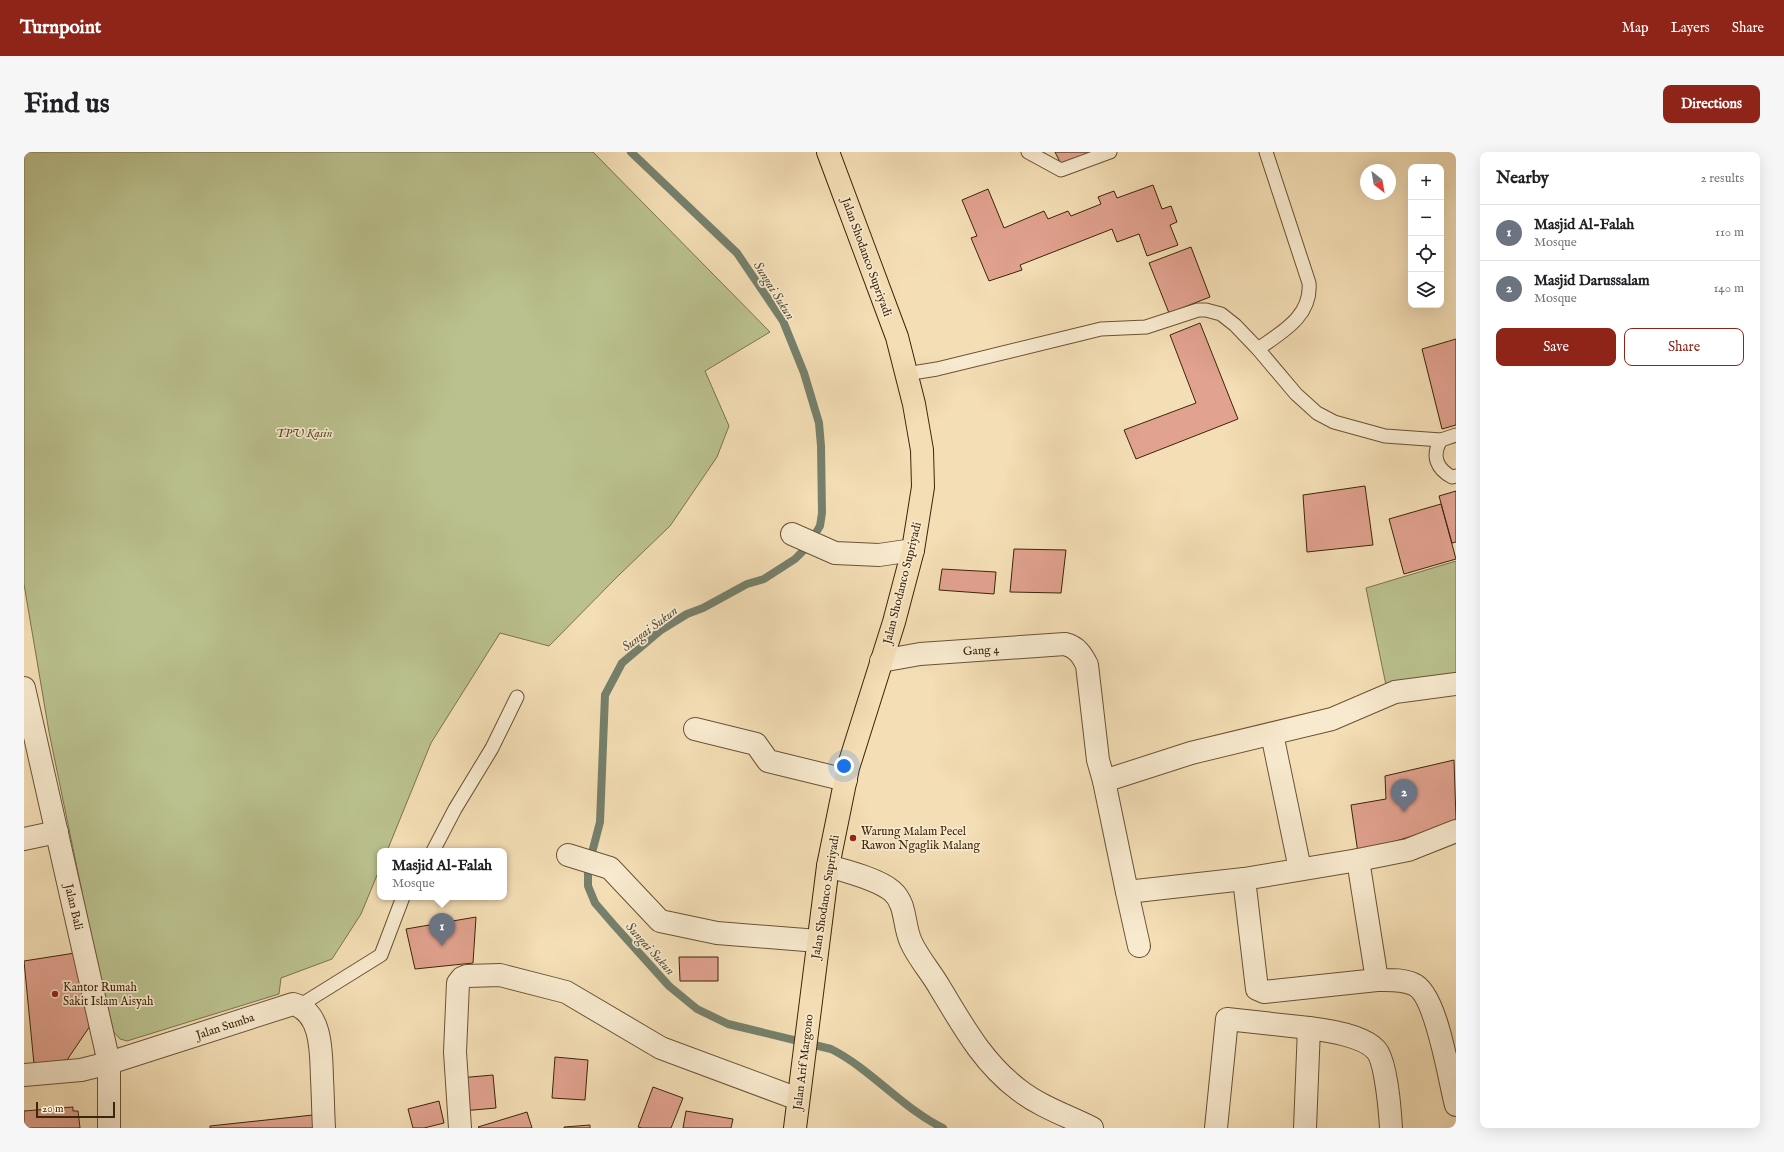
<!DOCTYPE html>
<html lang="en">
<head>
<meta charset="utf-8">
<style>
	:root { --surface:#fff; --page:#f6f6f6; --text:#202124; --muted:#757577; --line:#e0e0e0; --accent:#8f2418 }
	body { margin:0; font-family:"IM FELL English",serif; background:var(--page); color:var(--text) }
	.controls { position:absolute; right:12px; top:12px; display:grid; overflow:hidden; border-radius:8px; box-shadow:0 4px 16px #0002 }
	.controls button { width:36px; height:36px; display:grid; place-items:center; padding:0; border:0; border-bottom:1px solid var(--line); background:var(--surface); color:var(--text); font:20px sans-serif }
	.compass { position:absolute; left:1336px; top:12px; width:36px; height:36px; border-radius:50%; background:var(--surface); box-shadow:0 4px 16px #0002; rotate:149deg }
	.scale { position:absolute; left:12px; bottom:10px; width:79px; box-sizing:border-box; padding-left:4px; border:2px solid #3c250a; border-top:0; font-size:11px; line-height:14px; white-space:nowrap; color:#3c250a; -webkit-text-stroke:3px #f8eacf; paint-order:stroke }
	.you { position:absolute; left:820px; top:614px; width:14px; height:14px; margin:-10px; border:3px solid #fff; border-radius:50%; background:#1a73e8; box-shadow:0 0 0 6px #1a73e833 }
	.badge { display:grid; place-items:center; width:26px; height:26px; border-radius:50%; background:var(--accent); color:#fff; font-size:13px; font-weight:700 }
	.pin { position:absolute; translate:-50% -33px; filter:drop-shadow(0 1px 2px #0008) }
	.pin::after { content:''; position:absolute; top:21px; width:14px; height:12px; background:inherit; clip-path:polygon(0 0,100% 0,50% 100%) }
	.popup { position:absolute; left:353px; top:696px; width:130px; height:52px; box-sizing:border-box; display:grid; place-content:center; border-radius:8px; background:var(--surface); filter:drop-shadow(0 1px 3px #0005); font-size:13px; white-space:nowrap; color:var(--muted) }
	.popup b { font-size:15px; color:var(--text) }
	.popup::after { content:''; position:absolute; left:50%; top:100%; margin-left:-8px; border:8px solid transparent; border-top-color:var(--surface) }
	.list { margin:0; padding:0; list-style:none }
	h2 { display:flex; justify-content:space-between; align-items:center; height:52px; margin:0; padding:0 16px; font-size:17px }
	h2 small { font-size:13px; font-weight:400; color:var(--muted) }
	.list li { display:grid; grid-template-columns:26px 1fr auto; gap:12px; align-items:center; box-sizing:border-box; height:56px; padding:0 16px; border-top:1px solid var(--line) }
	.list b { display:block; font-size:15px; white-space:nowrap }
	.list p { margin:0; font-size:13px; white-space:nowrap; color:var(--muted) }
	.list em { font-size:13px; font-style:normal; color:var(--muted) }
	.actions { display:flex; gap:8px; padding:12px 16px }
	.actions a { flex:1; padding:9px 0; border:1px solid var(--accent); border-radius:8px; text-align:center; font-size:14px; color:var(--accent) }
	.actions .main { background:var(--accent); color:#fff }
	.icon { flex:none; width:22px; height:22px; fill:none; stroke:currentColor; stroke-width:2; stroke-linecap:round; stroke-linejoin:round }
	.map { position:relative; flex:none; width:1432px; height:976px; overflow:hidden; border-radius:8px }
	header { display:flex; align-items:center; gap:24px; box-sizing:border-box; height:56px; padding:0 20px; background:var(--accent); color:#fff }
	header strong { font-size:19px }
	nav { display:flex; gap:22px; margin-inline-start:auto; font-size:14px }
	.intro { display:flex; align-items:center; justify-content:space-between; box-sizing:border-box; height:96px; padding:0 24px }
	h1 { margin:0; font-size:28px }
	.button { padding:10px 18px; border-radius:8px; background:var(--accent); color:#fff; font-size:14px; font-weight:700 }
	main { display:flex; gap:24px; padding:0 24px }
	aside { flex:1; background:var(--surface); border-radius:8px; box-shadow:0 4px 16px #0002 }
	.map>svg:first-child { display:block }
	.green { fill:#bac18e; stroke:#7b734c }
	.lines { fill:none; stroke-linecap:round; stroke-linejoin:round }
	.stream { stroke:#76806c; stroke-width:8 }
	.building { fill:#e1a28f; stroke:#3c250a }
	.service-casing { stroke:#6a5335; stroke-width:15 }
	.minor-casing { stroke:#6a5335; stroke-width:24 }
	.primary-casing { stroke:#3c250a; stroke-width:24 }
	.service { stroke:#f8eacf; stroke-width:13 }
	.minor { stroke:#f8eacf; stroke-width:22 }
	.primary { stroke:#f4deb5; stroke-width:22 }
	.poi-dot { fill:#8f2418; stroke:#f8eacf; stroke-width:1.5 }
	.labels { text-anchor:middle; stroke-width:3.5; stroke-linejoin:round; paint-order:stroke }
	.street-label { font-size:12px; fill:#3c250a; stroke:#f8eacf }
	.park-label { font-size:12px; font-style:italic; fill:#5c4c2b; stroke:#f8eacf }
	.poi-label { font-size:12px; fill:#3c250a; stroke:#f8eacf; text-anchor:start }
	.water-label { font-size:13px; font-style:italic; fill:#59523b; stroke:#f8eacf }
</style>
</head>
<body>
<header>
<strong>Turnpoint</strong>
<nav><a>Map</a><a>Layers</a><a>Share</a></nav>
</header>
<div class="intro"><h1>Find us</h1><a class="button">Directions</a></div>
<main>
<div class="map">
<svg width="1432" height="976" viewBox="0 0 1432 976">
	<rect width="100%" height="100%" fill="#f4deb5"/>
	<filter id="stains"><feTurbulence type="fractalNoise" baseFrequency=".005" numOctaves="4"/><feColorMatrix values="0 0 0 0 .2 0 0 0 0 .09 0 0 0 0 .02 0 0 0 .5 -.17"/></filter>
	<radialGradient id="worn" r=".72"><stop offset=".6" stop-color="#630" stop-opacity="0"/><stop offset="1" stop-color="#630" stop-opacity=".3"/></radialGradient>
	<g class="green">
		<polygon points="0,0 569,0 746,180 681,219 705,274 693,305 646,374 594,424 525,494 476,481 407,591 363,699 356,699 356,716 337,762 308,807 257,826 255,842 103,889 96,887 86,876 25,580 0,432"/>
		<polygon points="1432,409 1432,525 1363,538 1342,436"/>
	</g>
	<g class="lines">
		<path class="stream" d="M607,0l106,101 46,68 21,52 15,50 2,23 1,67 -2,13 -13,21 -12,12 -31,20 -17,5 -44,24 -16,6 -26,16 -39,33 -17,32 -5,127 -12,46v18l7,17 19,22 55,61 28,23 31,15 103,25c40,20 71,59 112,79"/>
	</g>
	<g class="building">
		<polygon points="1031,0 1078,0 1039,16"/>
		<polygon points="1129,33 1138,57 1147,54 1153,70 1146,73 1154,93 1123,104 1115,82 1093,90 1088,77 996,113 998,118 965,129 947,86 953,84 938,48 964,37 980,76 1020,59 1024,67 1044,59 1047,64 1077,52 1074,45 1090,39 1093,46"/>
		<polygon points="1167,95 1186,145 1145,161 1125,111"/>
		<polygon points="1176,171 1214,267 1112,307 1100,278 1172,251 1146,183"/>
		<polygon points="1432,187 1432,273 1418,277 1398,197"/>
		<polygon points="1341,334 1349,393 1283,400 1279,343"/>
		<polygon points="1432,339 1432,390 1428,391 1415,344"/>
		<polygon points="1417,352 1432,407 1380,422 1365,367"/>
		<polygon points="990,397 1042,398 1037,441 986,440"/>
		<polygon points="918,417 972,420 970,442 915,438"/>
		<polygon points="1430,608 1432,667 1420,674 1334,701 1327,653 1362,647 1361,624"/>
		<polygon points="452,765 449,811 391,817 382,777"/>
		<polygon points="51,801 66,874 43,908 10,912 0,809"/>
		<polygon points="655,805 694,805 694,829 656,829"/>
		<polygon points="531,905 564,908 561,948 528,946"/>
		<polygon points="469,923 472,956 438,959 435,926"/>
		<polygon points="629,935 659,946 647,976 618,976 614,975"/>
		<polygon points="415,949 420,971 400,976 389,976 384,957"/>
		<polygon points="49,955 49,959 54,959 56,976 0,976 0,959"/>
		<polygon points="662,959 709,967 707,976 659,976"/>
		<polygon points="503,960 508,976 455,976 454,975"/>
		<polygon points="289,963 290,976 186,976 186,974"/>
		<polygon points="566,973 566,976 540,976 540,975"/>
	</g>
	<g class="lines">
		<defs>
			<g id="service">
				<polyline points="1004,0 1037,18 1086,0"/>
				<path d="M1234,197c24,-17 54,-33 51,-66l-43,-131"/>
				<polyline points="882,222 913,217 1077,177 1122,175 1174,158 1182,158 1197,162 1211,173 1234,197 1272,242 1293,261 1310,270 1361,284 1417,288 1432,283"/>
				<path d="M1417,288c-10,16 -4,29 11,37l4,-1"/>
				<polyline points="409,699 431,657 468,596 493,545"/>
				<polyline points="275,854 357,803 379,745"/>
			</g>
			<g id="minor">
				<polyline points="768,382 811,401 855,403 889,398"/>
				<path d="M857,509l39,-7 145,-10c12,3 17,11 22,21l11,95 6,21 23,111 117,-13 114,-19 50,-10 48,-19"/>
				<polyline points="0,536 85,911 85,976"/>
				<polyline points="671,577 732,592 744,609 822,628"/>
				<polyline points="1248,582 1276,717"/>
				<polyline points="1080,629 1167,601 1308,567 1371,540 1432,532"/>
				<polyline points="0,687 33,680"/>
				<polyline points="544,703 586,716 636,769 693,781 794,789"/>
				<path d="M1334,708l19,120c12,0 25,-1 36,4 24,9 36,96 43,121"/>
				<path d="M804,714c18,5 50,13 64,25 15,13 11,34 19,51 7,16 20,30 29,46 23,38 43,75 79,102 22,17 49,26 73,38"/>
				<polyline points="1220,727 1233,837 1240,840 1353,828"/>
				<polyline points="1103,740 1115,794"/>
				<path d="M0,923l57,-5 28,-7 184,-59c30,8 28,51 29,75 1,16 1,33 2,49"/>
				<polyline points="436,976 431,900 434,831 438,826 443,824 476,823 542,840 637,896 774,947"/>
				<polyline points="1192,976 1203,867 1285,876"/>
				<path d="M1281,976l4,-100c17,2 55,8 67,22 10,11 14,61 15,78"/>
			</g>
			<polyline id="primary" points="771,976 804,714 824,616 870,470 889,398 899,335 898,298 890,252 873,185 804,0"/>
		</defs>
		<use href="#service" class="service-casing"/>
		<use href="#minor" class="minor-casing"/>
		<use href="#primary" class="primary-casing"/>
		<use href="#service" class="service"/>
		<use href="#minor" class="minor"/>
		<use href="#primary" class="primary"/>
	</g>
	<g class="poi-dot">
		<circle cx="829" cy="686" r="4"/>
		<circle cx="31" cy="842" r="4"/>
	</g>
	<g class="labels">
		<g class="street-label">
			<text transform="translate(843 105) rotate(70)" y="4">Jalan Shodanco Supriyadi</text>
			<text transform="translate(878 431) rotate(-76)" y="4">Jalan Shodanco Supriyadi</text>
			<text transform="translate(957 498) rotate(-4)" y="4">Gang 4</text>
			<text transform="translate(801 745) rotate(-81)" y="4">Jalan Shodanco Supriyadi</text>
			<text transform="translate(50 755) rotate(77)" y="4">Jalan Bali</text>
			<text transform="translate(201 874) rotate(-18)" y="4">Jalan Sumba</text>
			<text transform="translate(779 910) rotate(-83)" y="4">Jalan Arif Margono</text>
		</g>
		<g class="park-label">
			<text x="280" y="285">TPU Kasin</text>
		</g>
		<g class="poi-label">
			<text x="837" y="683">Warung Malam Pecel<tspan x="837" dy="14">Rawon Ngaglik Malang</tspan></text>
			<text x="39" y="839">Kantor Rumah<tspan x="39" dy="14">Sakit Islam Aisyah</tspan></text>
		</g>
		<g class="water-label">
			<text transform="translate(751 138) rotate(58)" y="5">Sungai Sukun</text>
			<text transform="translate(625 476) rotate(-37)" y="5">Sungai Sukun</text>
			<text transform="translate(627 796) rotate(48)" y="5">Sungai Sukun</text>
		</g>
	</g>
	<rect width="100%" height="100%" filter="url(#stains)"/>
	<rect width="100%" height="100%" fill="url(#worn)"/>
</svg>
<div class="controls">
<button>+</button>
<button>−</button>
<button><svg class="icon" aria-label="locate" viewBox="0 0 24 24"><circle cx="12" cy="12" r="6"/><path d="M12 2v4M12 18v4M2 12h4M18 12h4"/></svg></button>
<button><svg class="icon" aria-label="layers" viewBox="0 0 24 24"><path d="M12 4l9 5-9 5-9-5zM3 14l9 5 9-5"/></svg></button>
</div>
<svg class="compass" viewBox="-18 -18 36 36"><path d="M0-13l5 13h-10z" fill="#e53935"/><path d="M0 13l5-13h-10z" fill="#757577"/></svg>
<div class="scale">20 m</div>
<div class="you"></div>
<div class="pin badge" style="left:418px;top:794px;background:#6b7280">1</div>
<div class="popup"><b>Masjid Al-Falah</b>Mosque</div>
<div class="pin badge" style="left:1380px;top:660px;background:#6b7280">2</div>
</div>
<aside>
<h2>Nearby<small>2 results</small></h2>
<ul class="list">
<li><span class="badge" style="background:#6b7280">1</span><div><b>Masjid Al-Falah</b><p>Mosque</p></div><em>110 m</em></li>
<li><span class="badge" style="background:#6b7280">2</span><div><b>Masjid Darussalam</b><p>Mosque</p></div><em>140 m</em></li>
</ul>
<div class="actions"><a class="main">Save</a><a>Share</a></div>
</aside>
</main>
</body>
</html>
